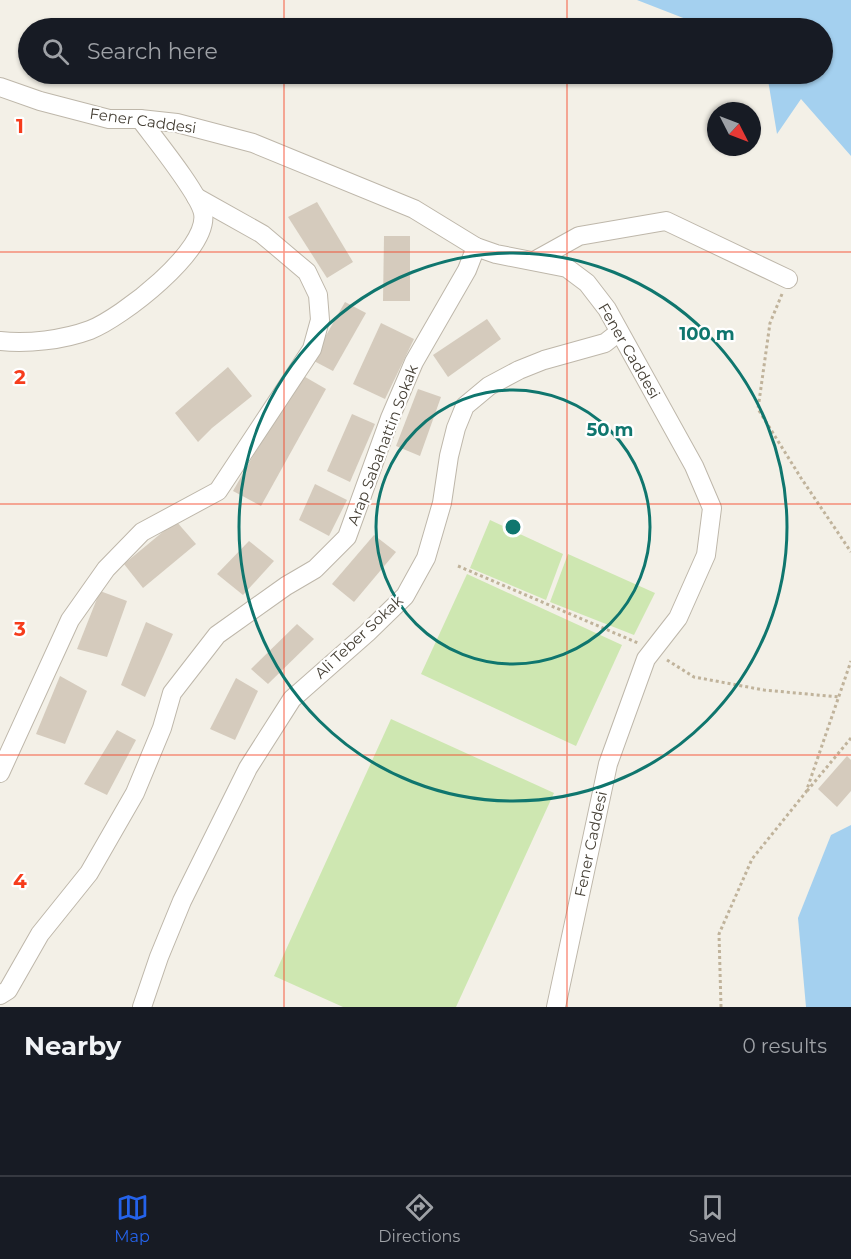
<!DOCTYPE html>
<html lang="en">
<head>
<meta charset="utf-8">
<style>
	:root { --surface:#171b24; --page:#242831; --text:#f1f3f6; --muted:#9ea1a6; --line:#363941; --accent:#2563eb }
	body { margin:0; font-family:Montserrat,sans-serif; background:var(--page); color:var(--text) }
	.compass { position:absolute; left:707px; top:102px; width:54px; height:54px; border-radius:50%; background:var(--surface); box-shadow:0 2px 4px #0004; rotate:132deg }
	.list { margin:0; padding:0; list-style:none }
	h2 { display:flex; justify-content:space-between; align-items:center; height:78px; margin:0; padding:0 24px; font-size:26px }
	h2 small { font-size:20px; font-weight:400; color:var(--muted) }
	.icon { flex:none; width:33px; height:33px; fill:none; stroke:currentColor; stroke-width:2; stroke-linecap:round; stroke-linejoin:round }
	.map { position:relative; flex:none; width:851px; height:1007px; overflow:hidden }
	.search { position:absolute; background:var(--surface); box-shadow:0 2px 4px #0004; left:18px; right:18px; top:18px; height:66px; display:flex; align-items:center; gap:15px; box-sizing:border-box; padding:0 21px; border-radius:33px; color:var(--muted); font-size:22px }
	.sheet { height:168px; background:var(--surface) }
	nav { display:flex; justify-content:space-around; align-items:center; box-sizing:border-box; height:84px; border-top:2px solid var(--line); background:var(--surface); font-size:16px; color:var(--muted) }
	nav a { display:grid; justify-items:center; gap:3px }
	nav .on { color:var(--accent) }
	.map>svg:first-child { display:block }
	.green { fill:#cee7b1 }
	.water { fill:#a4d0ef }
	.building { fill:#d5cbbd }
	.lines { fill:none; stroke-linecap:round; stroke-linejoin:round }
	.minor-casing { stroke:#beb7aa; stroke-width:20 }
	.path { stroke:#c0b39b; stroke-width:3; stroke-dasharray:3 3; stroke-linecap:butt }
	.minor { stroke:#fff; stroke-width:18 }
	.grid { fill:none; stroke:#f63c1c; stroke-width:1.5; stroke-opacity:0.55 }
	.ring { fill:none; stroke:#0f766e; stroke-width:3 }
	.labels { text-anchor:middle; stroke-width:4.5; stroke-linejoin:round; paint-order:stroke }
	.street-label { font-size:15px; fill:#464036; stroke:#fff }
	.grid-label { font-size:20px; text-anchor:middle; font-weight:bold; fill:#f63c1c; stroke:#fff; stroke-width:4.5; stroke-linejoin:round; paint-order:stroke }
	.centre { fill:#0f766e; stroke:#fff; stroke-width:3 }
	.ring-label { font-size:18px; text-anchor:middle; font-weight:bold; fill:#0f766e; stroke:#fff; stroke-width:4.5; stroke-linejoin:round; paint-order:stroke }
</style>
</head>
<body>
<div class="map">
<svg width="851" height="1007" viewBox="0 0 851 1007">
	<rect width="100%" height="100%" fill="#f3f0e7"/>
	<g class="green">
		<polygon points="490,520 563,554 546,600 470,568"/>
		<polygon points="568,554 655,593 634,635 550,602"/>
		<polygon points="467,574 622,645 576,746 421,674"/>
		<polygon points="391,719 554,793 456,1007 343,1007 274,976"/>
	</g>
	<g class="water">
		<polygon points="637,0 851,0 851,156 801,99 777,134 767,74 822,74 822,28 709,28"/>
		<polygon points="851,825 851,1007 806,1007 798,918 831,835"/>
	</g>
	<g class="building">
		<polygon points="317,202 353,262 327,278 288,217"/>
		<polygon points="384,236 410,236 410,301 383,301"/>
		<polygon points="345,302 366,313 333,371 312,360"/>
		<polygon points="487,319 501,339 448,377 433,355"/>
		<polygon points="381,323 414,339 385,399 353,384"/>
		<polygon points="228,367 252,396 212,428 198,442 175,413"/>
		<polygon points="300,374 326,389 261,506 233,491"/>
		<polygon points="418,389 441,397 420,456 396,446"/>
		<polygon points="352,414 375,424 350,482 327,471"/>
		<polygon points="315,484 347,500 329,536 299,520"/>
		<polygon points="176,521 196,544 143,588 124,564"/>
		<polygon points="374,535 396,552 354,602 332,584"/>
		<polygon points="249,541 274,561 243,595 217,574"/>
		<polygon points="100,591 127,601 107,657 77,649"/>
		<polygon points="146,622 173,634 145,697 121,685"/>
		<polygon points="297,624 314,639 268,684 251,669"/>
		<polygon points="60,676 87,691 65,744 36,734"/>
		<polygon points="236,678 258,691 235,740 210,729"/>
		<polygon points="117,730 136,740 107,795 84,784"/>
		<polygon points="847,756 851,760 851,791 837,807 818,789"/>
	</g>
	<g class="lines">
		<defs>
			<g id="minor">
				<polyline points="0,87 40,101 109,119 140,119 177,123 253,143 414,209 476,247 496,254 567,268 587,283 607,309 694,466 712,508 706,555 678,618 646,659 608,764 556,1007"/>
				<polyline points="534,261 579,236 666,221 788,279"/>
				<path d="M0,341c28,3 63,-1 90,-11 31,-12 120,-80 113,-117 -4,-20 -49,-75 -63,-94"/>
				<polyline points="0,773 70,620 106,569 142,532 218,491 312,349 320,320 318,295 307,272 262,234 196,197"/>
				<polyline points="0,995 8,990 40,934 89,873 135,793 162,728 172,693 217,635 286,586 315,569 347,537 390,418 414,362 467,270 476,247"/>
				<polyline points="142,1007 159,957 182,901 248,768 292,699 367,633 405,596 426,558 442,503 449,456 456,428 465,406 489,386 519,370 544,360 605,343 619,332"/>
			</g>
		</defs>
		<use href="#minor" class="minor-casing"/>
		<g class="path">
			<polyline points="782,294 770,323 758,409 801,478 851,552"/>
			<polyline points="458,566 638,643"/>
			<polyline points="667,660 694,677 764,690 839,697"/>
			<polyline points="807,791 851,738"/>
			<polyline points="721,1007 719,934 752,859 806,792 851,661"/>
		</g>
		<use href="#minor" class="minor"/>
	</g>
	<path class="grid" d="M284,0v28M567,0v28M284,74v933M567,74v933M0,252h851M0,504h851M0,755h851"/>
	<g class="ring">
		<circle cx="513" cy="527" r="137"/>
		<circle cx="513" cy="527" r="274"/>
	</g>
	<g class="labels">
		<g class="street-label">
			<text transform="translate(143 121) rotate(8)" y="5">Fener Caddesi</text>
			<text transform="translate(629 351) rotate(60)" y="5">Fener Caddesi</text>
			<text transform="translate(383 445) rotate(-69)" y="5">Arap Sabahattin Sokak</text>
			<text transform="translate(359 637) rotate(-43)" y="5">Ali Teber Sokak</text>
			<text transform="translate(591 844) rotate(-78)" y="5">Fener Caddesi</text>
		</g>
	</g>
	<g class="grid-label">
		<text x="20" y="133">1</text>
		<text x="20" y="384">2</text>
		<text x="20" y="636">3</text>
		<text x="20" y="888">4</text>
	</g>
	<circle cx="513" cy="527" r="9" class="centre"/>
	<g class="ring-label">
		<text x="707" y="340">100 m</text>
		<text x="610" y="436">50 m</text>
	</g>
</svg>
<svg class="compass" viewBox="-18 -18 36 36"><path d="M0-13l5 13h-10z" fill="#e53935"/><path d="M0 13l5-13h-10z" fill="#9ea1a6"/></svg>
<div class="search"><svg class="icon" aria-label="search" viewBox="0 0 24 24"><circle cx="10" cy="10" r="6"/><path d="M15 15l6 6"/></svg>Search here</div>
</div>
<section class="sheet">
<h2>Nearby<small>0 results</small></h2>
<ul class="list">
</ul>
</section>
<nav>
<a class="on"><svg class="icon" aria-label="map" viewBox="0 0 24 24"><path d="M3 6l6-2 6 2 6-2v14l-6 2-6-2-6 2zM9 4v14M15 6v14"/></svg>Map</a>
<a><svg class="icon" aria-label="directions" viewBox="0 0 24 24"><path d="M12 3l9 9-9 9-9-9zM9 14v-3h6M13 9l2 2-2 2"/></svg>Directions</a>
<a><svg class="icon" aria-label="saved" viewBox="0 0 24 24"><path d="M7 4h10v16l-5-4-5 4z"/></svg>Saved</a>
</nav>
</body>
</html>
